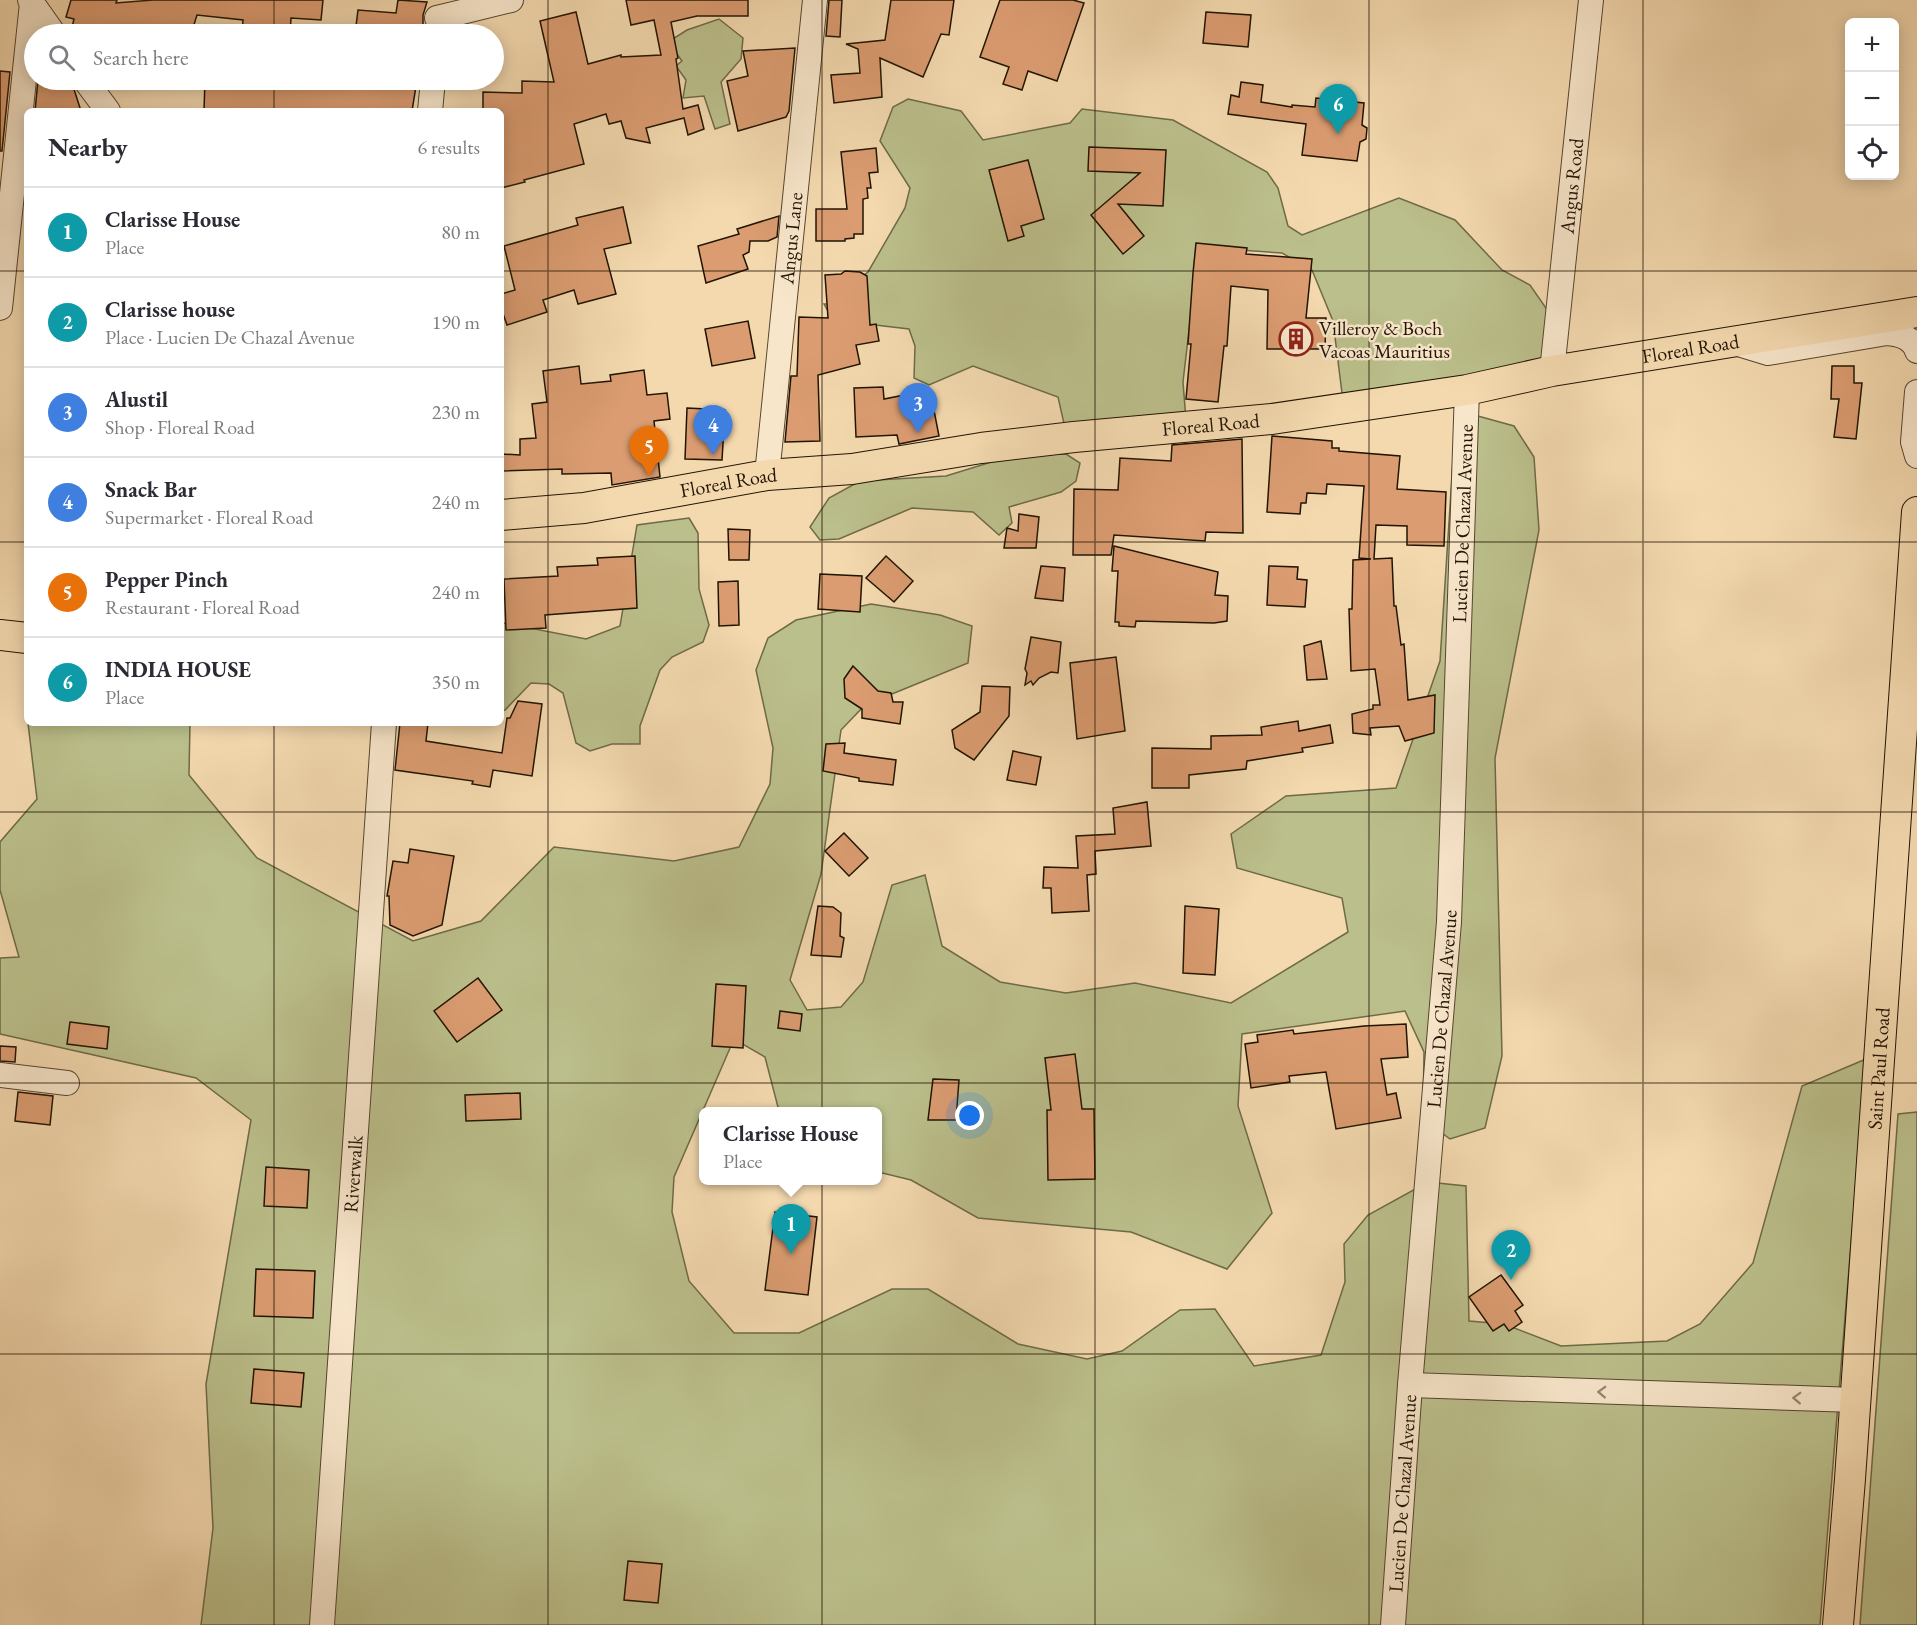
<!DOCTYPE html>
<html lang="en">
<head>
<meta charset="utf-8">
<style>
	:root { --surface:#fff; --page:#f7f7f7; --text:#2b2b33; --muted:#7c7c81; --line:#e1e1e2; --accent:#8f2418 }
	body { margin:0; font-family:"EB Garamond",serif; background:var(--page); color:var(--text) }
	.controls { position:absolute; right:18px; top:18px; display:grid; overflow:hidden; border-radius:9px; box-shadow:0 3px 15px #0003 }
	.controls button { width:54px; height:54px; display:grid; place-items:center; padding:0; border:0; border-bottom:2px solid var(--line); background:var(--surface); color:var(--text); font:30px sans-serif }
	.you { position:absolute; left:970px; top:1116px; width:21px; height:21px; margin:-15px; border:4px solid #fff; border-radius:50%; background:#1a73e8; box-shadow:0 0 0 9px #1a73e833 }
	.badge { display:grid; place-items:center; width:39px; height:39px; border-radius:50%; background:var(--accent); color:#fff; font-size:20px; font-weight:700 }
	.pin { position:absolute; translate:-50% -50px; filter:drop-shadow(0 2px 3px #0008) }
	.pin::after { content:''; position:absolute; top:32px; width:21px; height:18px; background:inherit; clip-path:polygon(0 0,100% 0,50% 100%) }
	.popup { position:absolute; left:699px; top:1107px; width:183px; height:78px; box-sizing:border-box; display:grid; place-content:center; border-radius:9px; background:var(--surface); filter:drop-shadow(0 2px 4px #0005); font-size:20px; white-space:nowrap; color:var(--muted) }
	.popup b { font-size:22px; color:var(--text) }
	.popup::after { content:''; position:absolute; left:50%; top:100%; margin-left:-12px; border:12px solid transparent; border-top-color:var(--surface) }
	.list { margin:0; padding:0; list-style:none }
	h2 { display:flex; justify-content:space-between; align-items:center; height:78px; margin:0; padding:0 24px; font-size:26px }
	h2 small { font-size:20px; font-weight:400; color:var(--muted) }
	.list li { display:grid; grid-template-columns:39px 1fr auto; gap:18px; align-items:center; box-sizing:border-box; height:90px; padding:0 24px; border-top:2px solid var(--line) }
	.list b { display:block; font-size:22px; white-space:nowrap }
	.list p { margin:0; font-size:20px; white-space:nowrap; color:var(--muted) }
	.list em { font-size:20px; font-style:normal; color:var(--muted) }
	.icon { flex:none; width:33px; height:33px; fill:none; stroke:currentColor; stroke-width:2; stroke-linecap:round; stroke-linejoin:round }
	.map { position:relative; flex:none; width:1917px; height:1625px; overflow:hidden }
	.search { position:absolute; background:var(--surface); box-shadow:0 3px 15px #0003; left:24px; top:24px; width:480px; height:66px; display:flex; align-items:center; gap:15px; box-sizing:border-box; padding:0 21px; border-radius:33px; color:var(--muted); font-size:22px }
	.panel { position:absolute; background:var(--surface); box-shadow:0 3px 15px #0003; left:24px; top:108px; width:480px; height:618px; border-radius:9px }
	.map>svg:first-child { display:block }
	.green { fill:#bbbf8b; stroke:#6e6a47; stroke-width:1.5 }
	.building { fill:#db9c71; stroke:#211403; stroke-width:1.5 }
	.lines { fill:none; stroke-linecap:round; stroke-linejoin:round }
	.minor-casing { stroke:#56452e; stroke-width:26 }
	.major-casing { stroke:#211403; stroke-width:32 }
	.minor { stroke:#f8e6cb; stroke-width:24 }
	.major { stroke:#f4d9af; stroke-width:30 }
	.oneway { stroke:#978871 }
	.grid { fill:none; stroke:#211403; stroke-width:1.5; stroke-opacity:0.55 }
	.labels { text-anchor:middle; stroke-width:5; stroke-linejoin:round; paint-order:stroke }
	.street-label { font-size:20px; fill:#211403; stroke:#f8e6cb }
	.poi-label { font-size:20px; fill:#211403; stroke:#f8e6cb; text-anchor:start }
</style>
</head>
<body>
<div class="map">
<svg width="1917" height="1625" viewBox="0 0 1917 1625">
	<rect width="100%" height="100%" fill="#f4d9af"/>
	<filter id="stains"><feTurbulence type="fractalNoise" baseFrequency=".00333" numOctaves="4"/><feColorMatrix values="0 0 0 0 .2 0 0 0 0 .09 0 0 0 0 .02 0 0 0 .5 -.17"/></filter>
	<radialGradient id="worn" r=".72"><stop offset=".6" stop-color="#630" stop-opacity="0"/><stop offset="1" stop-color="#630" stop-opacity=".3"/></radialGradient>
	<g class="green">
		<polygon points="719,19 743,38 741,59 721,82 730,124 715,129 704,96 683,98 686,80 676,66 682,61 668,42 687,30"/>
		<polygon points="908,99 961,111 983,140 1070,123 1082,109 1173,120 1267,172 1278,188 1288,226 1302,235 1399,198 1455,220 1502,270 1530,285 1557,324 1548,361 1343,401 1333,321 1312,270 1282,253 1225,249 1196,270 1183,382 1186,420 1065,428 1058,397 973,366 929,385 914,378 915,346 909,329 833,320 824,304 827,304 868,272 905,208 910,188 880,141 893,107"/>
		<polygon points="1467,413 1514,426 1534,457 1539,530 1495,758 1502,1056 1485,1128 1450,1139 1423,1119 1424,1052 1405,1011 1242,1034 1238,1106 1272,1213 1227,1269 1131,1232 978,1218 911,1180 878,1172 878,1112 779,1111 765,1057 734,1039 674,1177 672,1212 689,1281 734,1333 799,1333 892,1289 928,1289 1018,1344 1087,1359 1122,1351 1180,1310 1215,1309 1254,1366 1321,1355 1345,1282 1344,1244 1368,1215 1428,1182 1466,1186 1469,1321 1504,1324 1561,1346 1667,1341 1700,1324 1753,1263 1802,1086 1866,1059 1820,1625 201,1625 213,1528 206,1384 251,1120 196,1078 0,1034 0,958 19,957 0,890 0,842 37,799 28,723 190,723 189,775 257,858 413,941 481,921 554,847 674,861 739,847 770,784 773,748 756,670 768,638 796,620 871,604 940,615 972,626 968,663 865,705 841,730 821,874 790,980 807,1010 841,1007 863,982 892,885 925,875 942,946 1000,982 1066,993 1135,983 1231,1003 1348,932 1342,898 1237,868 1231,834 1286,796 1396,788 1440,661 1454,445"/>
		<polygon points="1066,454 1080,463 1076,481 1061,492 1009,507 1012,523 999,535 973,512 912,508 839,539 820,540 810,527 829,498 860,481 946,476 1014,455"/>
		<polygon points="689,518 698,533 699,589 709,625 703,642 672,657 660,670 640,726 640,744 612,744 590,751 576,743 563,693 549,684 531,683 505,710 501,711 501,626 504,623 586,639 620,626 637,525"/>
		<polygon points="1917,1112 1917,1625 1860,1625 1898,1114"/>
	</g>
	<g class="building">
		<polygon points="71,0 117,0 116,3 153,0 323,0 321,20 291,18 290,34 242,34 243,20 197,15 191,34 97,34 72,27 74,19 66,17"/>
		<polygon points="398,0 427,2 423,15 423,34 355,34 358,10 396,13"/>
		<polygon points="626,0 748,0 748,16 697,16 671,22 678,58 676,59 683,109 698,105 704,129 688,135 684,118 646,128 650,143 626,138 621,121 609,124 606,114 574,124 584,164 524,180 525,182 501,188 501,111 483,111 483,92 522,93 522,81 554,82 540,21 576,12 588,64 621,55 621,57 661,55 654,20 631,25"/>
		<polygon points="829,0 842,0 840,37 826,36"/>
		<polygon points="891,0 954,0 949,35 941,34 923,77 880,58 882,97 834,103 831,75 860,73 858,49 846,44 885,40"/>
		<polygon points="1000,0 1073,0 1084,3 1057,81 1028,71 1022,90 1003,84 1009,67 980,57"/>
		<polygon points="1206,12 1251,15 1248,47 1203,43"/>
		<polygon points="795,48 789,111 786,117 738,131 727,81 748,76 743,51"/>
		<polygon points="0,71 10,72 2,151 0,151"/>
		<polygon points="38,80 71,80 81,111 35,111"/>
		<polygon points="205,80 417,80 412,111 204,111"/>
		<polygon points="1241,82 1263,85 1261,102 1292,107 1292,105 1315,107 1316,98 1364,103 1362,125 1367,128 1366,139 1360,142 1357,161 1302,155 1306,124 1228,114 1231,95 1239,97"/>
		<polygon points="1089,147 1166,150 1163,206 1118,204 1144,236 1123,254 1091,215 1140,173 1088,171"/>
		<polygon points="876,148 878,172 869,173 871,188 867,188 868,198 863,199 863,234 854,234 854,238 845,239 845,241 816,241 816,209 847,209 841,152"/>
		<polygon points="1028,160 1044,219 1021,226 1024,236 1008,241 989,170"/>
		<polygon points="623,207 631,243 604,249 616,294 578,304 574,290 543,300 547,312 507,325 501,308 501,294 515,290 504,246 578,225 576,218"/>
		<polygon points="779,216 777,237 768,241 750,241 749,252 743,255 748,269 706,283 698,246 739,234 737,229"/>
		<polygon points="1196,243 1247,248 1246,254 1312,259 1306,318 1326,318 1325,349 1267,349 1268,290 1231,286 1227,346 1224,346 1218,402 1186,399 1191,344 1188,344 1193,273"/>
		<polygon points="845,271 860,272 867,276 870,325 876,324 879,341 856,345 860,364 818,375 820,441 785,442 791,376 797,376 799,317 828,318 825,275 841,274"/>
		<polygon points="748,321 755,358 712,366 705,329"/>
		<polygon points="579,366 581,384 611,381 610,375 644,370 647,395 667,393 670,419 654,421 660,477 612,485 611,473 562,474 562,469 501,471 501,454 520,455 520,439 536,438 532,404 547,402 543,371"/>
		<polygon points="1832,366 1854,366 1854,383 1862,383 1856,439 1834,437 1839,399 1831,399"/>
		<polygon points="883,387 884,399 930,390 939,436 899,444 897,435 856,437 854,388"/>
		<polygon points="687,408 725,410 722,460 685,459"/>
		<polygon points="1272,436 1332,441 1332,448 1339,448 1339,451 1400,456 1397,489 1446,492 1444,546 1407,545 1407,526 1376,525 1374,559 1392,558 1394,606 1396,606 1401,645 1404,644 1408,700 1435,695 1434,733 1405,741 1399,726 1370,728 1371,735 1353,733 1352,714 1373,709 1373,705 1380,705 1375,669 1351,671 1349,609 1352,609 1353,560 1371,559 1359,558 1364,486 1327,484 1326,494 1307,493 1306,503 1301,503 1300,514 1267,512"/>
		<polygon points="1242,439 1243,533 1206,532 1205,541 1114,535 1111,555 1073,555 1074,489 1118,490 1120,458 1171,461 1172,445"/>
		<polygon points="1019,514 1039,517 1036,548 1004,548 1007,528 1018,531"/>
		<polygon points="728,529 750,530 749,560 729,560"/>
		<polygon points="1114,546 1218,572 1215,595 1228,596 1227,621 1214,623 1136,621 1135,627 1119,626 1119,622 1115,622 1118,571 1112,571"/>
		<polygon points="635,556 637,608 545,615 546,628 506,630 504,579 558,576 557,567 598,565 597,558"/>
		<polygon points="886,556 913,581 894,602 866,578"/>
		<polygon points="1041,566 1065,568 1063,601 1035,598"/>
		<polygon points="1269,566 1298,567 1297,579 1307,580 1305,607 1267,605"/>
		<polygon points="820,574 862,576 860,612 818,609"/>
		<polygon points="738,581 739,625 719,626 718,582"/>
		<polygon points="1031,637 1061,642 1058,673 1051,672 1039,678 1033,685 1031,681 1025,685 1027,673 1025,669"/>
		<polygon points="1321,641 1327,679 1307,680 1304,646"/>
		<polygon points="1116,657 1125,731 1077,739 1070,663"/>
		<polygon points="853,666 878,691 891,693 893,702 903,702 900,724 862,718 862,709 845,698 844,679"/>
		<polygon points="982,686 1010,687 1009,716 974,760 955,748 952,730 980,712"/>
		<polygon points="518,701 542,704 532,776 493,770 490,787 472,784 473,781 395,770 400,723 428,723 426,741 502,753 507,718 510,718"/>
		<polygon points="1298,721 1299,731 1330,725 1333,743 1302,748 1303,752 1247,761 1246,769 1189,775 1189,788 1152,788 1152,748 1211,749 1211,736 1262,735 1261,727"/>
		<polygon points="845,743 844,753 896,760 893,785 859,781 859,778 823,771 826,744"/>
		<polygon points="1013,751 1041,757 1036,785 1007,780"/>
		<polygon points="1147,802 1151,846 1095,851 1096,874 1087,875 1089,911 1052,913 1051,888 1043,888 1044,867 1078,868 1076,836 1115,834 1113,808"/>
		<polygon points="844,833 868,858 849,876 825,851"/>
		<polygon points="410,849 454,856 442,925 413,936 390,925 389,896 387,896 393,861 408,863"/>
		<polygon points="818,906 833,907 841,913 840,936 844,938 841,957 811,955"/>
		<polygon points="1185,906 1219,909 1215,975 1183,973"/>
		<polygon points="478,978 502,1010 457,1042 434,1011"/>
		<polygon points="716,984 746,986 743,1048 712,1046"/>
		<polygon points="780,1011 802,1014 800,1031 778,1028"/>
		<polygon points="70,1022 109,1027 107,1049 67,1044"/>
		<polygon points="1406,1024 1408,1057 1381,1059 1387,1095 1396,1093 1401,1118 1336,1129 1326,1072 1289,1076 1290,1082 1251,1088 1245,1044 1258,1042 1257,1035 1293,1030 1294,1034 1364,1026"/>
		<polygon points="0,1046 16,1047 15,1062 0,1061"/>
		<polygon points="1075,1054 1082,1109 1094,1109 1095,1179 1048,1180 1047,1110 1051,1110 1045,1058"/>
		<polygon points="933,1079 959,1080 956,1120 928,1120"/>
		<polygon points="18,1092 53,1096 50,1125 15,1121"/>
		<polygon points="520,1093 521,1119 466,1121 465,1095"/>
		<polygon points="266,1167 309,1170 307,1208 264,1206"/>
		<polygon points="775,1212 817,1217 808,1295 765,1290"/>
		<polygon points="256,1269 315,1271 313,1318 254,1316"/>
		<polygon points="1501,1275 1523,1305 1515,1311 1522,1322 1509,1331 1504,1324 1493,1331 1469,1297"/>
		<polygon points="254,1369 304,1373 301,1407 251,1403"/>
		<polygon points="628,1561 662,1564 658,1603 624,1600"/>
	</g>
	<g class="lines">
		<defs>
			<g id="minor">
				<polyline points="30,0 54,34"/>
				<polyline points="437,18 511,0"/>
				<polyline points="85,80 108,111"/>
				<polyline points="430,111 433,80"/>
				<polyline points="0,308 32,3"/>
				<path d="M1732,342l36,11 119,-20c13,1 26,5 30,18"/>
				<path id="s1" d="M1552,371l39,-371"/>
				<polyline points="1917,392 1913,442 1917,456"/>
				<path id="s2" d="M767,475l48,-475"/>
				<polyline points="0,1075 67,1083"/>
				<polyline points="1410,1385 1856,1400"/>
				<path id="s3" d="M322,1625l62,-902"/>
				<path id="s4" d="M1393,1625l17,-240 39,-463 18,-532"/>
			</g>
			<g id="major">
				<path id="s5" d="M501,515l83,-7 183,-33 85,-6 129,-21 93,-11 198,-18 195,-29 85,-19 365,-59"/>
				<polyline points="0,635 27,638"/>
				<path id="s6" d="M1838,1625l12,-146 67,-967"/>
			</g>
		</defs>
		<use href="#minor" class="minor-casing"/>
		<use href="#major" class="major-casing"/>
		<use href="#minor" class="minor"/>
		<use href="#major" class="major"/>
	</g>
	<defs><path id="oneway-chevron" d="M-2-3.5L2.5 0L-2 3.5" fill="none" stroke-width="1.6" stroke-linecap="round" stroke-linejoin="round" transform="scale(1.5)"/></defs>
	<g class="oneway">
		<use href="#oneway-chevron" transform="translate(1602 1392) rotate(-178)"/>
		<use href="#oneway-chevron" transform="translate(1797 1398) rotate(-178)"/>
	</g>
	<path class="grid" d="M274,0v34M548,0v1625M822,0v1625M1095,0v1625M1369,0v1625M1643,0v1625M274,80v31M0,271h27M501,271h1416M0,542h27M501,542h1416M274,723v902M0,812h1917M0,1083h1917M0,1354h1917"/>
	<defs>
		<symbol id="building-ring" viewBox="-11 -11 22 22"><circle r="9.5" fill="#f8e6cb" stroke="#8f2418" stroke-width="1.5"/><path d="M-4-6H4V6H1V3H-1V6H-4ZM-2.5-4.3h1.7v1.8h-1.7ZM.8-4.3h1.7v1.8H.8ZM-2.5-1h1.7V.8h-1.7ZM.8-1h1.7V.8H.8Z" fill="#8f2418"/></symbol>
	</defs>
	<g fill-rule="evenodd">
		<use href="#building-ring" x="1277" y="320" width="38" height="38"/>
	</g>
	<g class="labels">
		<g class="street-label">
			<text dy="7" stroke="none"><textPath href="#s1" startOffset="186">Angus Road</textPath></text>
			<text dy="7" stroke="none"><textPath href="#s2" startOffset="238">Angus Lane</textPath></text>
			<text dy="7" stroke="none"><textPath href="#s5" startOffset="1202">Floreal Road</textPath></text>
			<text dy="7" stroke="none"><textPath href="#s5" startOffset="716">Floreal Road</textPath></text>
			<text dy="7" stroke="none"><textPath href="#s5" startOffset="230">Floreal Road</textPath></text>
			<text dy="7" stroke="none"><textPath href="#s4" startOffset="1104">Lucien De Chazal Avenue</textPath></text>
			<text dy="7" stroke="none"><textPath href="#s4" startOffset="618">Lucien De Chazal Avenue</textPath></text>
			<text dy="7" stroke="none"><textPath href="#s6" startOffset="558">Saint Paul Road</textPath></text>
			<text dy="7" stroke="none"><textPath href="#s3" startOffset="452">Riverwalk</textPath></text>
			<text dy="7" stroke="none"><textPath href="#s4" startOffset="132">Lucien De Chazal Avenue</textPath></text>
		</g>
		<g class="poi-label">
			<text x="1319" y="335">Villeroy &amp; Boch<tspan x="1319" dy="23">Vacoas Mauritius</tspan></text>
		</g>
	</g>
	<rect width="100%" height="100%" filter="url(#stains)"/>
	<rect width="100%" height="100%" fill="url(#worn)"/>
</svg>
<div class="controls">
<button>+</button>
<button>−</button>
<button><svg class="icon" aria-label="locate" viewBox="0 0 24 24"><circle cx="12" cy="12" r="6"/><path d="M12 2v4M12 18v4M2 12h4M18 12h4"/></svg></button>
</div>
<div class="you"></div>
<div class="pin badge" style="left:791px;top:1254px;background:#0f9aa8">1</div>
<div class="popup"><b>Clarisse House</b>Place</div>
<div class="pin badge" style="left:1511px;top:1280px;background:#0f9aa8">2</div>
<div class="pin badge" style="left:918px;top:433px;background:#3f7fe0">3</div>
<div class="pin badge" style="left:713px;top:455px;background:#3f7fe0">4</div>
<div class="pin badge" style="left:649px;top:476px;background:#e8710a">5</div>
<div class="pin badge" style="left:1338px;top:134px;background:#0f9aa8">6</div>
<div class="search"><svg class="icon" aria-label="search" viewBox="0 0 24 24"><circle cx="10" cy="10" r="6"/><path d="M15 15l6 6"/></svg>Search here</div>
<section class="panel">
<h2>Nearby<small>6 results</small></h2>
<ul class="list">
<li><span class="badge" style="background:#0f9aa8">1</span><div><b>Clarisse House</b><p>Place</p></div><em>80 m</em></li>
<li><span class="badge" style="background:#0f9aa8">2</span><div><b>Clarisse house</b><p>Place · Lucien De Chazal Avenue</p></div><em>190 m</em></li>
<li><span class="badge" style="background:#3f7fe0">3</span><div><b>Alustil</b><p>Shop · Floreal Road</p></div><em>230 m</em></li>
<li><span class="badge" style="background:#3f7fe0">4</span><div><b>Snack Bar</b><p>Supermarket · Floreal Road</p></div><em>240 m</em></li>
<li><span class="badge" style="background:#e8710a">5</span><div><b>Pepper Pinch</b><p>Restaurant · Floreal Road</p></div><em>240 m</em></li>
<li><span class="badge" style="background:#0f9aa8">6</span><div><b>INDIA HOUSE</b><p>Place</p></div><em>350 m</em></li>
</ul>
</section>
</div>
</body>
</html>
